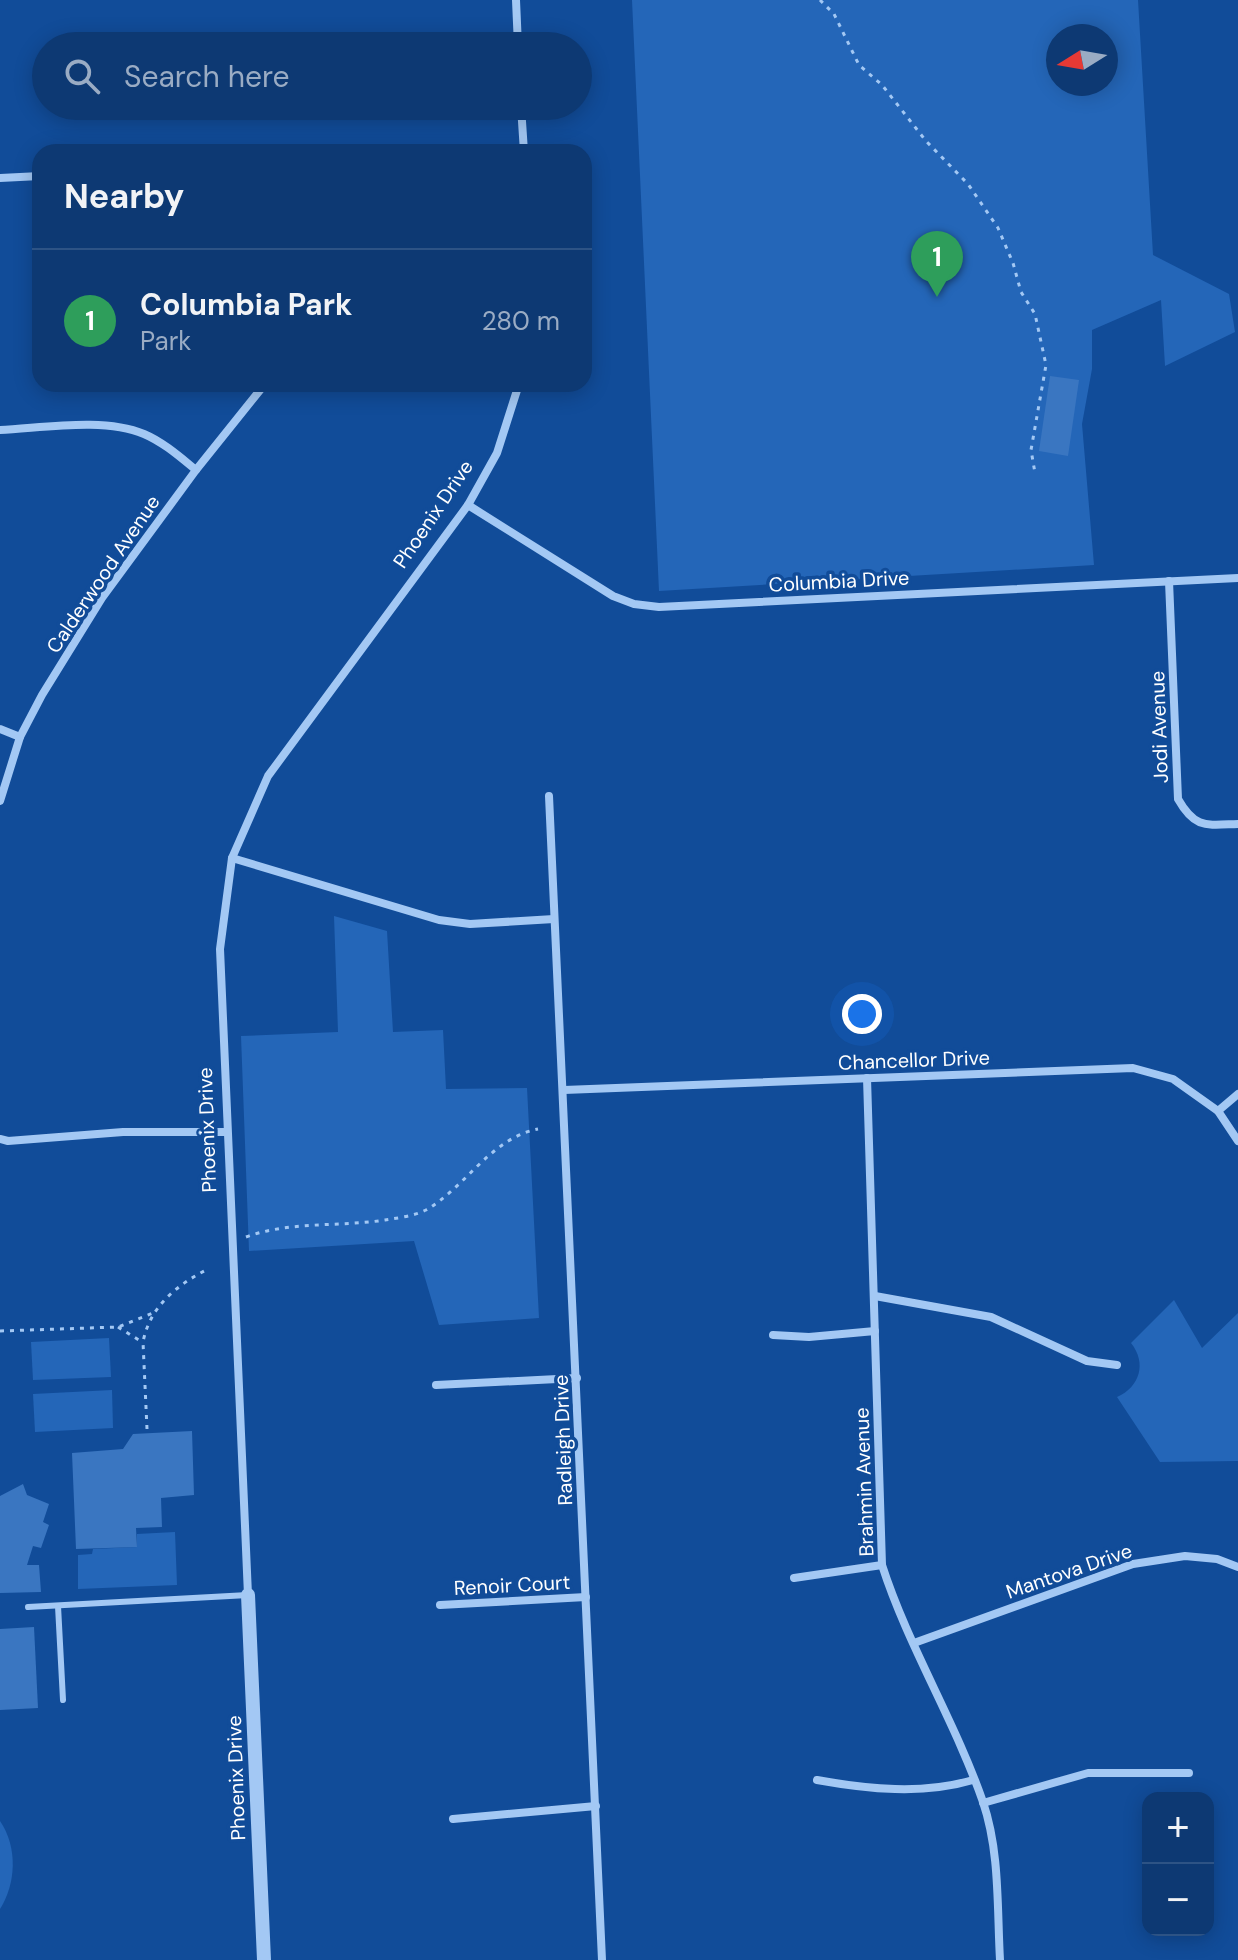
<!DOCTYPE html>
<html lang="en">
<head>
<meta charset="utf-8">
<style>
	:root { --surface:#0d3973; --page:#1b447b; --text:#f1f3f6; --muted:#9aacc4; --line:#2d5385; --accent:#ffd366 }
	body { margin:0; font-family:"DM Sans",sans-serif; background:var(--page); color:var(--text) }
	.controls { position:absolute; right:24px; bottom:24px; display:grid; overflow:hidden; border-radius:16px; box-shadow:0 4px 20px #0003 }
	.controls button { width:72px; height:72px; display:grid; place-items:center; padding:0; border:0; border-bottom:2px solid var(--line); background:var(--surface); color:var(--text); font:40px sans-serif }
	.compass { position:absolute; left:1046px; top:24px; width:72px; height:72px; border-radius:50%; background:var(--surface); box-shadow:0 4px 20px #0003; rotate:259deg }
	.you { position:absolute; left:862px; top:1014px; width:28px; height:28px; margin:-20px; border:6px solid #fff; border-radius:50%; background:#1a73e8; box-shadow:0 0 0 12px #1a73e833 }
	.badge { display:grid; place-items:center; width:52px; height:52px; border-radius:50%; background:var(--accent); color:#fff; font-size:26px; font-weight:700 }
	.pin { position:absolute; translate:-50% -66px; filter:drop-shadow(0 2px 4px #0008) }
	.pin::after { content:''; position:absolute; top:42px; width:28px; height:24px; background:inherit; clip-path:polygon(0 0,100% 0,50% 100%) }
	.list { margin:0; padding:0; list-style:none }
	h2 { display:flex; justify-content:space-between; align-items:center; height:104px; margin:0; padding:0 32px; font-size:34px }
	h2 small { font-size:26px; font-weight:400; color:var(--muted) }
	.list li { display:grid; grid-template-columns:52px 1fr auto; gap:24px; align-items:center; box-sizing:border-box; height:144px; padding:0 32px; border-top:2px solid var(--line) }
	.list b { display:block; font-size:30px; white-space:nowrap }
	.list p { margin:0; font-size:26px; white-space:nowrap; color:var(--muted) }
	.list em { font-size:26px; font-style:normal; color:var(--muted) }
	.icon { flex:none; width:44px; height:44px; fill:none; stroke:currentColor; stroke-width:2; stroke-linecap:round; stroke-linejoin:round }
	.map { position:relative; flex:none; width:1238px; height:1960px; overflow:hidden }
	.search { position:absolute; background:var(--surface); box-shadow:0 4px 20px #0003; left:32px; top:32px; width:560px; height:88px; display:flex; align-items:center; gap:20px; box-sizing:border-box; padding:0 28px; border-radius:44px; color:var(--muted); font-size:30px }
	.panel { position:absolute; background:var(--surface); box-shadow:0 4px 20px #0003; left:32px; top:144px; width:560px; height:248px; border-radius:24px }
	.map>svg:first-child { display:block }
	.green { fill:#2466b8; fill-rule:evenodd }
	.building { fill:#3a76c1 }
	.lines { fill:none; stroke-linecap:round; stroke-linejoin:round }
	.path { stroke:#a3c8f4; stroke-width:3; stroke-dasharray:4 6; stroke-linecap:butt }
	.service { stroke:#a3c8f4; stroke-width:6 }
	.minor { stroke:#a3c8f4; stroke-width:8 }
	.tertiary { stroke:#a3c8f4; stroke-width:14 }
	.labels { text-anchor:middle; stroke-width:7; stroke-linejoin:round; paint-order:stroke }
	.street-label { font-size:20px; fill:#fff; stroke:#114c99 }
</style>
</head>
<body>
<div class="map">
<svg width="1238" height="1960" viewBox="0 0 1238 1960">
	<rect width="100%" height="100%" fill="#114c99"/>
	<g class="green">
		<path d="M632,0h506l15,255 76,39 6,38 -70,34 -4,-66 -69,30v39l-10,55 12,141 -435,26zM1058,36h48v48h-48z"/>
		<polygon points="334,916 387,931 393,1032 443,1030 446,1089 527,1088 539,1318 439,1325 414,1241 249,1251 241,1036 338,1032"/>
		<path d="M1174,1300l28,48 36,-35v148l-78,1 -43,-65c23,-10 30,-34 14,-54z"/>
		<polygon points="109,1338 111,1377 33,1380 31,1342"/>
		<polygon points="112,1390 113,1428 35,1432 33,1394"/>
		<polygon points="175,1532 177,1585 78,1589 78,1555 92,1554 93,1549 137,1547 137,1534"/>
		<path d="M0,1821c18,26 16,63 0,88z"/>
	</g>
	<g class="building">
		<polygon points="1050,376 1079,380 1068,456 1039,451"/>
		<polygon points="192,1431 194,1495 161,1498 162,1527 136,1528 137,1547 76,1549 72,1453 123,1449 133,1434"/>
		<polygon points="23,1484 27,1495 49,1504 43,1522 49,1525 41,1548 33,1546 27,1565 39,1565 41,1592 0,1593 0,1496"/>
		<polygon points="34,1627 38,1708 0,1710 0,1629"/>
	</g>
	<g class="lines">
		<g class="path">
			<polyline points="820,0 834,14 859,65 882,85 926,141 968,184 998,228 1013,263 1021,292 1035,314 1046,365 1031,450 1035,473"/>
			<path d="M246,1237c44,-16 93,-10 139,-17 13,-2 29,-4 41,-10 40,-23 65,-72 112,-81"/>
			<polyline points="118,1327 142,1342"/>
			<polyline points="0,1331 118,1327 153,1313"/>
			<path d="M147,1429l-4,-87c7,-36 34,-57 65,-73"/>
		</g>
		<g class="service">
			<polyline points="58,1606 63,1700"/>
			<polyline points="28,1607 248,1595"/>
		</g>
		<g class="minor">
			<polyline points="516,0 518,46"/>
			<polyline points="521,106 524,152"/>
			<polyline points="0,178 40,176"/>
			<path d="M0,430c43,-2 104,-13 144,4 19,8 36,23 52,36"/>
			<polyline points="468,505 613,596 634,604 659,607 1238,578"/>
			<path d="M1169,581l9,218c17,30 28,26 60,25"/>
			<polyline points="0,729 20,737"/>
			<polyline points="549,796 602,1960"/>
			<polyline points="0,801 20,737 42,695 102,598 196,470 265,384"/>
			<polyline points="232,858 439,920 470,924 554,919"/>
			<path d="M867,1078l15,487c26,81 73,156 101,237 17,50 14,106 17,158"/>
			<polyline points="564,1090 1133,1068 1173,1079 1218,1111 1238,1141"/>
			<polyline points="1218,1111 1238,1094"/>
			<polyline points="0,1139 8,1141 123,1132 226,1132"/>
			<polyline points="875,1296 991,1317 1087,1361 1117,1365"/>
			<polyline points="773,1335 809,1337 875,1331"/>
			<polyline points="436,1385 577,1378"/>
			<polyline points="794,1578 882,1565"/>
			<polyline points="248,1595 220,949 232,858 268,776 468,505 497,453 519,384"/>
			<polyline points="440,1605 586,1597"/>
			<polyline points="914,1643 1133,1564 1185,1556 1217,1559 1238,1567"/>
			<path d="M817,1780c50,9 106,15 156,0"/>
			<polyline points="983,1803 1088,1773 1189,1773"/>
			<polyline points="453,1819 596,1806"/>
		</g>
		<polyline class="tertiary" points="248,1595 264,1960"/>
	</g>
	<g class="labels">
		<g class="street-label">
			<text transform="translate(433 514) rotate(-56)" y="7">Phoenix Drive</text>
			<text transform="translate(103 574) rotate(-56)" y="7">Calderwood Avenue</text>
			<text transform="translate(839 581) rotate(-3)" y="7">Columbia Drive</text>
			<text transform="translate(1159 727) rotate(-92)" y="7">Jodi Avenue</text>
			<text transform="translate(914 1060) rotate(-2)" y="7">Chancellor Drive</text>
			<text transform="translate(207 1130) rotate(-92)" y="7">Phoenix Drive</text>
			<text transform="translate(563 1440) rotate(-92)" y="7">Radleigh Drive</text>
			<text transform="translate(864 1482) rotate(-92)" y="7">Brahmin Avenue</text>
			<text transform="translate(1069 1571) rotate(-19)" y="7">Mantova Drive</text>
			<text transform="translate(512 1585) rotate(-3)" y="7">Renoir Court</text>
			<text transform="translate(236 1778) rotate(-92)" y="7">Phoenix Drive</text>
		</g>
	</g>
</svg>
<div class="controls">
<button>+</button>
<button>−</button>
</div>
<svg class="compass" viewBox="-18 -18 36 36"><path d="M0-13l5 13h-10z" fill="#e53935"/><path d="M0 13l5-13h-10z" fill="#9aacc4"/></svg>
<div class="you"></div>
<div class="pin badge" style="left:937px;top:297px;background:#2e9e5b">1</div>
<div class="search"><svg class="icon" aria-label="search" viewBox="0 0 24 24"><circle cx="10" cy="10" r="6"/><path d="M15 15l6 6"/></svg>Search here</div>
<section class="panel">
<h2>Nearby<small></small></h2>
<ul class="list">
<li><span class="badge" style="background:#2e9e5b">1</span><div><b>Columbia Park</b><p>Park</p></div><em>280 m</em></li>
</ul>
</section>
</div>
</body>
</html>
